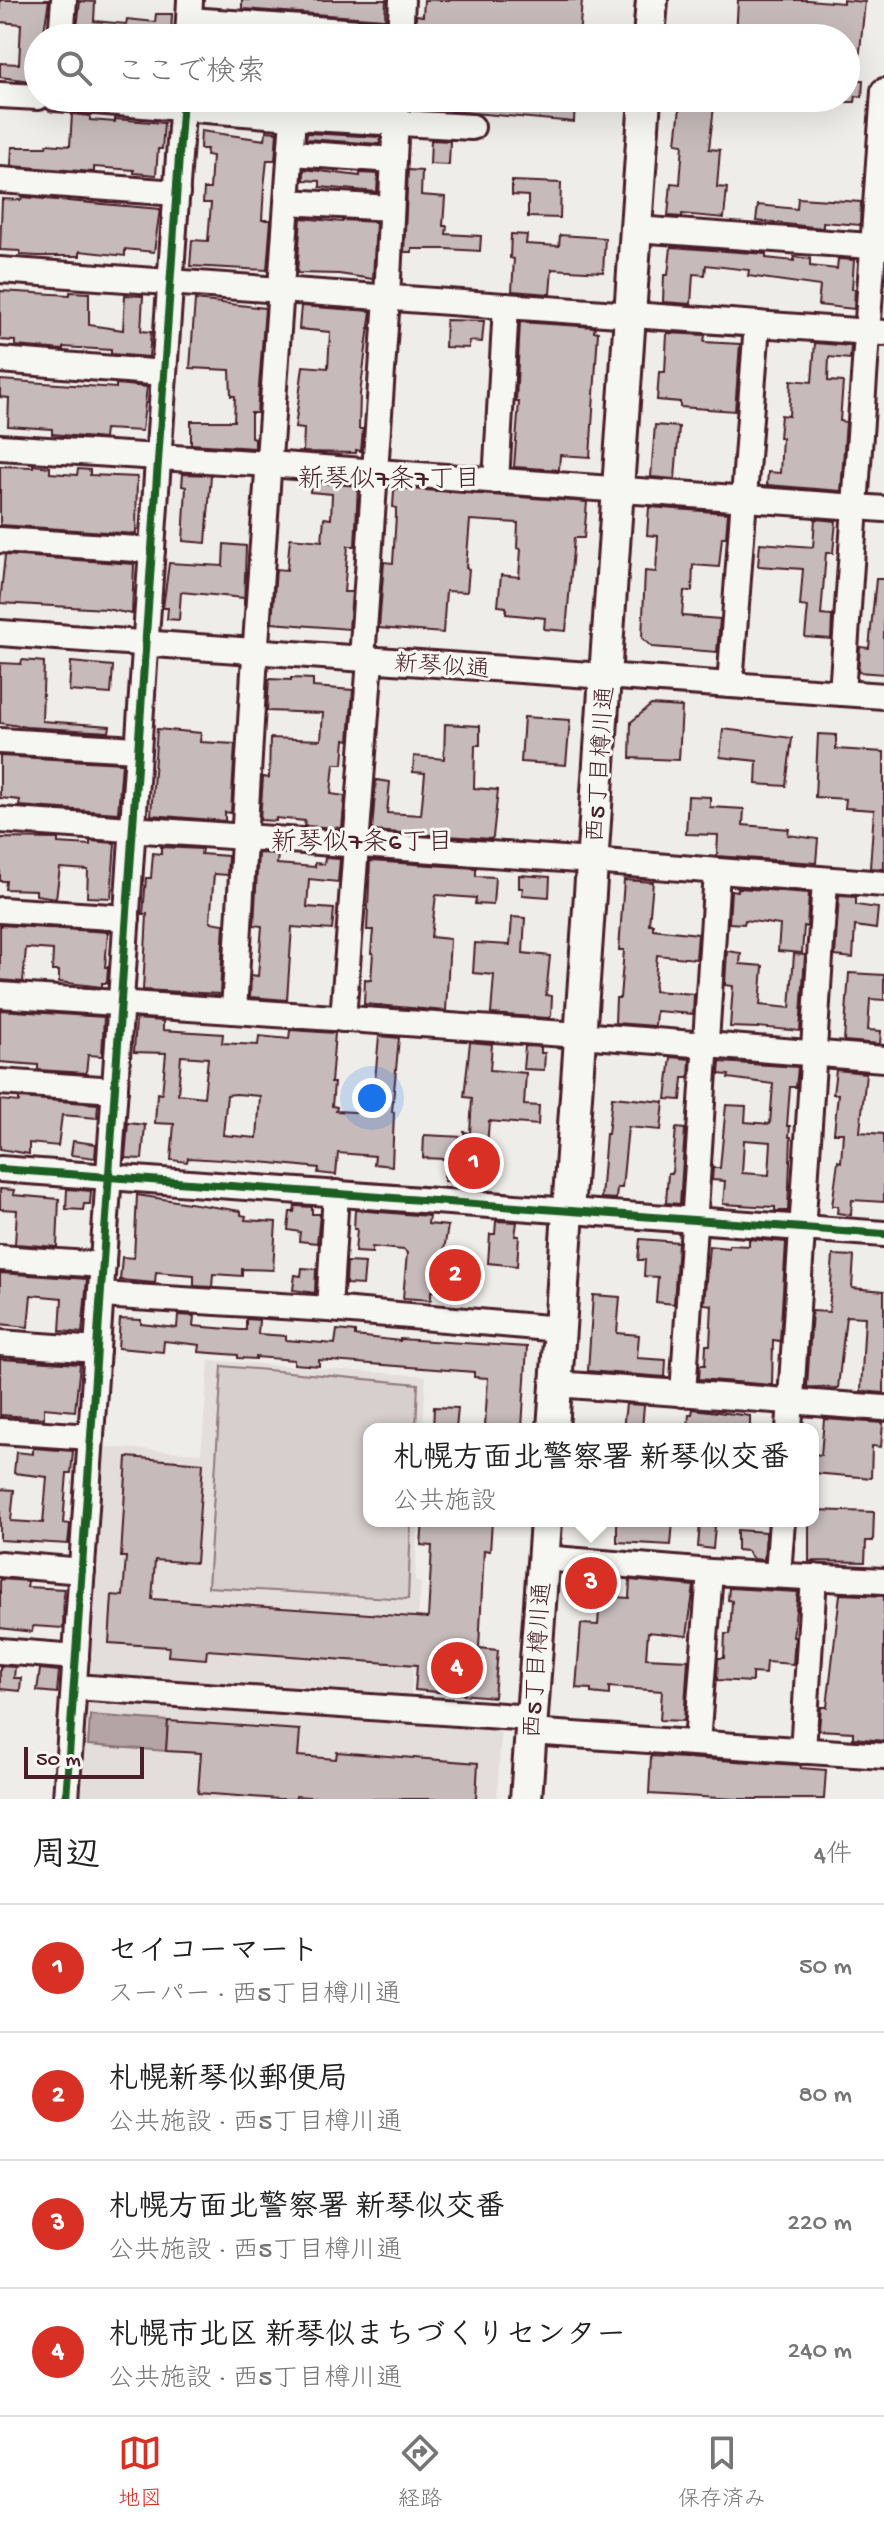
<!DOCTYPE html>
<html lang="ja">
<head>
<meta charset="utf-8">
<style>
	:root { --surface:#fff; --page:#f6f6f6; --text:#222; --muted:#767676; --line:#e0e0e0; --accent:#d93025 }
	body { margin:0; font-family:"Gochi Hand","Klee One",sans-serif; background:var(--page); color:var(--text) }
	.scale { position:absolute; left:24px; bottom:20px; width:120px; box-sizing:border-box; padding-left:8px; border:4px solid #4a1f2b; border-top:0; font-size:22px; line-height:28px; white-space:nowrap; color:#4a1f2b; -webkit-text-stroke:6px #f6f6f2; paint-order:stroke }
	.you { position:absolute; left:372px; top:1098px; width:28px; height:28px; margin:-20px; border:6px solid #fff; border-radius:50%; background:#1a73e8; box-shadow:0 0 0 12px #1a73e833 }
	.badge { display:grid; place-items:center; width:52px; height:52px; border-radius:50%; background:var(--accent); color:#fff; font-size:26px; font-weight:700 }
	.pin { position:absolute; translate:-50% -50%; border:4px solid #fff; box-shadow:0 2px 8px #0006 }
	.popup { position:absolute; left:363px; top:1423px; width:456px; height:104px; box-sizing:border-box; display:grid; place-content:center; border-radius:16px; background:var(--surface); filter:drop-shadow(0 2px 6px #0005); font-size:26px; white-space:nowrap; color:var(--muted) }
	.popup b { font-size:30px; color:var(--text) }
	.popup::after { content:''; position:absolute; left:50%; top:100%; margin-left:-16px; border:16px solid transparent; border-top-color:var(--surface) }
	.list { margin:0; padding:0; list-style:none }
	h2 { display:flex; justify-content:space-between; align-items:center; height:104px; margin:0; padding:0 32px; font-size:34px }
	h2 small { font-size:26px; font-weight:400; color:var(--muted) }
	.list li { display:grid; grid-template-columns:52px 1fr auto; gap:24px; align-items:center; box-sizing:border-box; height:128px; padding:0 32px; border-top:2px solid var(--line) }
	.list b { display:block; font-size:30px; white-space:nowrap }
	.list p { margin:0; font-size:26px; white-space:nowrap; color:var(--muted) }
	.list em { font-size:26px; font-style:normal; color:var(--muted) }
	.icon { flex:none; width:44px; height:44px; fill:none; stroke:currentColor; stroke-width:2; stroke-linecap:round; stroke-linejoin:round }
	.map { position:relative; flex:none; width:884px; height:1799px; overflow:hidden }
	.search { position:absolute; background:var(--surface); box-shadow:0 8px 32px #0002; left:24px; right:24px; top:24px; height:88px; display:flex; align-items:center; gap:20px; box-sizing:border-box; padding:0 28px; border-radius:44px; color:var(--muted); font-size:30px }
	.sheet { height:616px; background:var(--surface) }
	nav { display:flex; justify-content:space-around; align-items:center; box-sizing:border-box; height:112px; border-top:2px solid var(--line); background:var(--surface); font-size:22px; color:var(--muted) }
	nav a { display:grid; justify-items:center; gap:4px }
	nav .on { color:var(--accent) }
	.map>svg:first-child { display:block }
	.built { fill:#e3dedc }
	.green { fill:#d7cfce; stroke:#90777c; stroke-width:2 }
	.water { fill:#b4a4a5; stroke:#8a6f74; stroke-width:2 }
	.building { fill:#c6babb; stroke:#4a1f2b; stroke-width:2; fill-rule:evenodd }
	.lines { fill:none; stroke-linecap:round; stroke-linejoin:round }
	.minor-casing { stroke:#4a1f2b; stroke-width:30 }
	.major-casing { stroke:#4a1f2b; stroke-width:36 }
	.minor { stroke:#f6f6f2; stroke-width:24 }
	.major { stroke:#f6f6f2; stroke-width:30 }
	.cycleway-casing { stroke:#f6f6f2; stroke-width:13 }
	.cycleway { stroke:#1b5e20; stroke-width:8 }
	.labels { text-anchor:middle; stroke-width:6; stroke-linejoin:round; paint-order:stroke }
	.street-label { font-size:24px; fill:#4a1f2b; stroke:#f6f6f2 }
	.neighbourhood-label { font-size:26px; fill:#4a1f2b; stroke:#f6f6f2 }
</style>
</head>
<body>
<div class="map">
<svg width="884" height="1799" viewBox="0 0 884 1799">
	<rect width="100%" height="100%" fill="#efedea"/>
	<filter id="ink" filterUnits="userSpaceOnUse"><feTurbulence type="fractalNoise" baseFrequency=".0125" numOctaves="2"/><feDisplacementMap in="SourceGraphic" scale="16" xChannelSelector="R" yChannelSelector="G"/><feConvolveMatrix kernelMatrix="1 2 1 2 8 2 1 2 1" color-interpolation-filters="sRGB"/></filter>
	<g filter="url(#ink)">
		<g class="built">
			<polygon points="209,1360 426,1376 423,1429 369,1429 369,1521 418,1521 415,1581 421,1583 411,1696 92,1675 88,1669 105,1447 201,1453"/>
			<polygon points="91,1699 498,1729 501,1735 497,1799 79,1799 85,1705"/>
		</g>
		<polygon class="green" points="222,1366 418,1384 416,1429 369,1429 369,1521 411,1521 408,1599 208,1587"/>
		<polygon class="water" points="90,1715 168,1721 166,1751 88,1745"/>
		<g class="building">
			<polygon points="0,0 49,0 43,38 38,38 38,82 0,77 0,63 19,64 21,24 0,22"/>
			<polygon points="242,0 386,0 385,19 242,9"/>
			<polygon points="424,0 582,0 579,38 425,36 426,28 416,28 416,15 423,16"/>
			<polygon points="738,0 808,0 843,3 843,0 865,2 857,80 863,80 862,97 856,96 855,102 846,102 846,37 783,32 783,38 736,38"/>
			<polygon points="80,1 95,2 94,21 126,24 127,19 155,22 156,14 172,14 171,38 76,38"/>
			<polygon points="451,98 575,98 574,122 450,111"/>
			<polygon points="681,98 715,98 709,149 720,150 717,187 727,188 724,218 682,214 682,217 668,216 671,183 680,184 683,144 676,143"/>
			<polygon points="72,114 90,116 90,120 115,122 115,119 164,123 162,149 158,149 156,175 134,173 134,170 94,167 94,172 11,166 12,147 46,147 47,144 70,146"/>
			<polygon points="201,131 265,140 266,131 277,132 275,160 267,160 264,188 262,220 271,220 267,270 190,266 192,240 208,241 211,203 203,203 204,189 210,189 212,156 206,155 207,149 200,149"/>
			<polygon points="307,133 380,137 380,144 306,139"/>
			<polygon points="431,140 450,141 449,165 430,164"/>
			<polygon points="304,169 360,176 360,173 378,174 377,192 320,187 320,181 304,180"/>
			<polygon points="408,170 422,171 421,195 445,197 443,226 447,226 446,234 481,236 480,251 446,249 412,249 412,252 404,252"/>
			<polygon points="512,181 561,183 560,218 528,217 528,196 512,195"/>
			<polygon points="22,197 160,209 154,252 125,249 125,256 80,251 80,256 38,256 20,255 20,251 0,250 2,199 21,200"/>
			<polygon points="798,198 861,202 860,225 823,222 823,228 756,221 758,205 797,209"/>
			<polygon points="301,218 342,222 342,220 376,222 373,279 339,274 297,273"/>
			<polygon points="511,234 527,235 526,244 559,246 560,235 605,238 603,272 552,269 550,294 512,291 514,259 510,258"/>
			<polygon points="671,247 766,254 766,258 794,261 794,257 810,259 810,266 837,269 838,259 854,260 852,289 855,289 854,309 818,305 820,286 748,276 749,270 706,265 705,275 693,274 691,304 663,302 664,275 668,275"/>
			<polygon points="0,291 70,295 70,292 89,293 89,325 123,330 125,295 143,296 141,331 151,332 149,357 111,354 111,350 64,347 64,350 15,346 15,341 0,340"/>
			<polygon points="195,300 265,308 257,413 251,413 251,437 255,438 255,448 191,444 191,421 234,421 235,396 231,396 230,370 190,368"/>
			<polygon points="301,306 371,311 360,394 359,429 363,429 361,451 356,450 356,453 303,452 304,429 295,428 303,366 328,368 330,332 299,329"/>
			<polygon points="446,320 484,321 482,342 469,341 469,348 445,347"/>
			<polygon points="520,322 595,327 594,331 598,332 590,457 560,455 559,470 514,467 519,402 516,402"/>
			<polygon points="667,333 705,335 704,342 740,344 735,411 680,407 680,402 657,400 659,372 665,372"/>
			<polygon points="815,343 851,346 850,359 829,357 828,381 843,382 840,421 846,422 841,491 767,485 768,472 780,473 782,438 779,438 781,415 789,416 791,380 812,382"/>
			<polygon points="0,380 116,388 116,384 147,387 142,431 105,429 104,439 52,434 52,429 8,426 9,398 0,397"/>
			<polygon points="655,425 679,427 675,479 651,477"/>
			<polygon points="33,465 50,467 50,473 77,475 78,469 90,470 90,475 137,477 136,534 0,525 0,466 33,467"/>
			<polygon points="183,474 211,475 206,543 183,541 186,487 182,486"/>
			<polygon points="311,482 358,486 355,546 348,546 344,592 352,592 349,629 272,623 276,569 287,570 290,538 322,541 324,518 331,519 332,494 310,492"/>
			<polygon points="397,488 587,502 584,538 574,538 566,631 544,629 545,618 506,614 506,607 498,606 501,575 519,577 521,549 517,548 518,523 470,520 466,568 469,569 467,592 446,591 443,633 379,628 384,562 393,563 396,515 396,508 393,507 394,491"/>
			<polygon points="649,507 728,513 726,537 722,537 719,567 693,565 692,591 684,591 682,616 720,619 717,652 652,647 642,638 645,571 656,572 658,536 647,535"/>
			<polygon points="815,519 836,521 833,553 826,553 821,615 832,616 831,639 805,637 808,607 800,606 803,569 758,566 760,543 813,547"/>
			<polygon points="224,544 246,546 244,606 244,598 181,592 179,620 167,619 168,608 163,608 169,563 223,566"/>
			<polygon points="5,555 134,564 132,614 106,609 0,603"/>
			<polygon points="876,579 884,579 884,674 858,672 860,647 869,648"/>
			<polygon points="22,660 44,662 42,721 110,726 109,732 26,727 0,723 0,663 21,664"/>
			<polygon points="71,662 113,666 111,694 69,691"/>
			<polygon points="291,678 313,679 313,687 353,690 349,740 345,739 343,764 334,764 331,794 345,796 342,828 304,826 305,821 276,818 276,821 260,820 263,777 269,778 270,738 321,740 323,713 267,711 269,679 291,680"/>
			<polygon points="651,705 682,707 679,760 630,758 631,722"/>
			<polygon points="524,717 570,720 566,765 521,762"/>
			<polygon points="445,724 480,726 480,745 475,745 474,788 498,790 493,837 491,839 372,831 376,780 390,782 387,813 421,815 425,773 413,772 414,756 444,759"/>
			<polygon points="157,729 201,733 200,742 235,744 231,813 225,812 225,821 151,815"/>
			<polygon points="723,729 792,738 786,786 756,784 757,761 720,757"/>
			<polygon points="818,734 836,735 836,749 884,752 884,869 870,868 874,810 845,808 846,799 815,797"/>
			<polygon points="0,756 122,763 118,813 19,806 20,800 0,798"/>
			<polygon points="688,796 710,797 710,807 744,809 743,825 789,829 788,835 818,839 816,863 717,856 718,835 686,834"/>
			<polygon points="0,838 58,839 58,843 90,845 90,841 115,843 111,898 87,897 88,870 60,868 56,898 36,895 36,890 5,889 6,881 0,881"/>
			<polygon points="161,847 202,849 201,854 228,856 227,875 214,874 210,922 224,924 220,994 143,990 147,914 143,914 146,878 151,878 153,853 161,854"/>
			<polygon points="258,853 278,854 277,864 315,867 315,863 324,864 325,858 340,859 338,882 309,879 307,907 334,909 332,930 292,927 287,1000 250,997 251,975 258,976 262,926 254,925"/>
			<polygon points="370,861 476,868 476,876 495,877 493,905 475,904 476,898 436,895 431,937 450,939 446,1011 364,1004 365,979 371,980 373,953 371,953 373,930 367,930"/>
			<polygon points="519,875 550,877 549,897 522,895 523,888 519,888"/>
			<polygon points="624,880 653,882 649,924 653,924 653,929 698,934 696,959 657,955 654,991 694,994 693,1014 656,1011 655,1026 615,1023 616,998 620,998 624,950 619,950"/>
			<polygon points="738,888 809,893 807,927 804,926 802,953 778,951 780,925 745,920 744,924 729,923 731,890 738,891"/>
			<polygon points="839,896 856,897 856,905 878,908 876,929 855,926 853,958 835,956"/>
			<polygon points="512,917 525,918 523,953 550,956 546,995 552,996 551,1016 548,1018 491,1014 494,975 473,973 475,943 510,945"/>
			<polygon points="0,925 108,932 105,967 108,967 107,983 102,983 102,987 59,982 59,971 52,971 53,950 26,948 23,982 0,980"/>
			<polygon points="727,951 741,953 740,964 763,966 760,1005 790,1008 794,954 805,955 800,1031 758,1027 758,1028 730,1027 733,986 725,985"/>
			<polygon points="849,973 884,975 884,1000 870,999 868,1030 881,1031 880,1044 844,1041"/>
			<polygon points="0,1010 104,1017 102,1056 88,1055 86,1073 38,1070 38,1065 0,1062"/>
			<path d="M136,1019l27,2v9l60,4 -1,9 36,2 1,-9 30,3 1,-9 45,3 -4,50h3l-2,23 5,1 -1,4 36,2 7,-77 20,2 -7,74h2l-2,54 -18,-2 1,-8 -37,-3 -2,22 -18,-2 1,-5 -48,-5 -50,-4v1l-33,-2 -1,4 -16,-2 3,-36 -19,-1 2,-30 5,1 4,-41 -32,-1zM181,1056l27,2 -4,39 -26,-3zM236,1094l24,2 -3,42 -34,-3 4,-40z"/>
			<polygon points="470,1042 492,1044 490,1070 526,1073 524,1105 539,1106 538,1125 489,1121 484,1184 444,1181 445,1159 423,1158 424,1135 464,1137 464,1132 470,1133 472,1098 464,1097"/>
			<polygon points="525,1046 541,1047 541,1053 545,1053 544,1070 523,1069"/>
			<polygon points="671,1057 690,1059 689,1078 683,1078 681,1100 666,1099"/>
			<path d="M720,1062l78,5 -2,20h-6l-3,39h3l-1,11h2l-3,74h-13v-4l-52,-3 2,-23 -13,-1 1,-12h7l6,-63 20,1 -1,16 25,2 3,-40 -45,-6 1,-3 -10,-1zM744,1140l27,2 -2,33 -27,-2z"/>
			<polygon points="836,1070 866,1073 860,1132 884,1134 884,1202 852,1200 851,1215 837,1213 838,1206 832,1206 838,1161 841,1162 843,1133 834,1133 838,1094 833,1094"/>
			<polygon points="612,1097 664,1102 661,1130 628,1127 622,1188 617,1188 616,1199 601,1198 606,1134 608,1134"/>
			<polygon points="19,1098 98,1104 97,1118 62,1115 58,1146 29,1143 29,1154 0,1149 0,1100 19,1102"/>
			<polygon points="128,1123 145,1125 142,1159 125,1158"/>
			<polygon points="676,1128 685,1129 680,1204 666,1203 668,1173 672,1173"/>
			<polygon points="73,1141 96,1144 95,1158 71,1155"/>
			<polygon points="0,1189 14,1190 13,1195 59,1199 57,1247 15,1244 17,1210 0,1209"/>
			<polygon points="67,1189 91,1191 90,1204 84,1204 83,1210 66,1209"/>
			<polygon points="137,1195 241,1211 241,1215 246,1216 245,1220 276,1222 273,1270 242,1269 242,1276 213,1274 212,1287 194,1286 194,1275 156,1272 155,1283 120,1280 122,1257 134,1258"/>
			<polygon points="295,1206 312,1207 312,1214 320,1214 317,1243 299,1241 300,1232 288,1230 290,1212 294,1212"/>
			<polygon points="355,1210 429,1216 428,1224 448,1226 443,1256 471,1258 468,1293 431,1291 431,1300 403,1298 407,1253 404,1250 372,1247 372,1253 355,1252 357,1229 354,1229"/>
			<polygon points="496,1221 517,1222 515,1236 519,1236 517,1266 488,1263 490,1234 495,1234"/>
			<polygon points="640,1239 678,1242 674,1304 656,1302 658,1277 644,1276 645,1260 638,1260"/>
			<polygon points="749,1239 786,1242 780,1341 773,1340 772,1385 699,1379 700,1365 705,1365 706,1345 710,1345 712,1305 704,1304 709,1246 729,1248 729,1245 749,1246"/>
			<polygon points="833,1255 854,1256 852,1288 884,1291 884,1393 861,1391 865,1317 846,1316 838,1388 807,1387 812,1311 829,1312"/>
			<polygon points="347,1262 365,1263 363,1285 346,1284"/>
			<polygon points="302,1268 316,1269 315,1293 293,1290 295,1275 301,1276"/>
			<polygon points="0,1273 87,1279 82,1333 60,1331 62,1298 31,1295 28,1327 0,1324"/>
			<polygon points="593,1295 620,1297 617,1333 639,1335 637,1358 666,1360 665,1377 588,1371"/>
			<polygon points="178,1315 194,1316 193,1326 240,1330 246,1330 246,1319 259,1320 258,1334 286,1336 286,1340 335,1344 337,1330 355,1332 355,1336 400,1341 400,1339 527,1347 522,1428 485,1426 488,1378 474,1377 474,1372 319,1360 319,1366 294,1364 294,1360 256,1357 256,1359 238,1358 238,1355 199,1352 200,1345 164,1341 163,1352 118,1348 120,1319 141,1320 141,1324 177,1328"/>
			<polygon points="0,1359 80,1364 75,1411 44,1408 44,1418 0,1415"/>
			<polygon points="626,1404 644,1405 642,1429 623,1429"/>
			<polygon points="434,1407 458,1408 456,1429 433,1429"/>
			<polygon points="693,1409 750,1416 750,1429 688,1429 689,1414 692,1414"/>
			<polygon points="824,1419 883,1423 881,1447 872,1446 871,1478 813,1473 813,1454 821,1455"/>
			<polygon points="33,1448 73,1451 71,1473 67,1473 63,1523 70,1524 68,1544 0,1540 0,1489 14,1490 11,1521 43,1523 47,1477 14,1473 16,1452 33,1454"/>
			<polygon points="127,1457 203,1463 196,1563 155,1560 152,1599 428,1618 432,1546 421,1545 423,1521 492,1521 490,1551 484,1550 479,1648 498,1650 494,1697 415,1690 417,1665 207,1650 206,1659 168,1656 169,1647 109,1643 112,1595 123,1596 126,1557 121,1557"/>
			<polygon points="813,1510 874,1512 873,1541 866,1541 865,1562 809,1561 809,1521 813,1521"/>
			<polygon points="617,1521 673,1521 671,1545 617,1542"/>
			<polygon points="700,1524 715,1526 713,1549 698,1547"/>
			<polygon points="737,1530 766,1532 764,1560 753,1559 747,1551 737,1550"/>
			<polygon points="579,1576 603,1578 602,1591 578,1590"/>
			<polygon points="0,1579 28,1581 27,1587 64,1589 63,1628 33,1626 32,1632 0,1628"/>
			<polygon points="630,1580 694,1586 687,1636 648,1632 646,1658 688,1660 684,1721 660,1720 662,1691 609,1687 609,1695 591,1693 591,1689 576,1688 581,1624 598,1625 600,1596 629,1598"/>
			<polygon points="729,1588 798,1592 793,1637 795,1637 793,1664 766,1662 765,1674 752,1673 752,1682 717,1680 718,1658 724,1658 725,1634 730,1634 732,1601 728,1600"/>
			<polygon points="840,1594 884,1596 884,1741 853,1738 853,1732 819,1730 821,1707 827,1707"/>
			<polygon points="0,1666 15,1667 14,1678 21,1678 20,1691 0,1689"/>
			<polygon points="40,1669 59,1671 57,1693 37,1691"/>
			<polygon points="168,1721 300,1730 298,1756 336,1759 337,1752 478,1763 476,1799 338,1799 296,1796 296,1799 279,1799 198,1793 201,1753 166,1751"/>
			<polygon points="651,1756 800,1765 801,1768 826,1770 824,1799 737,1799 649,1794"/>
		</g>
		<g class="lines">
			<defs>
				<g id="minor">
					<polyline points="189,20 401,35"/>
					<polyline points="61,38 64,0"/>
					<polyline points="188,38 190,0"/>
					<polyline points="400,38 402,0"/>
					<polyline points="0,95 38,97"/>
					<polyline points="55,98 293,117 472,127"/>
					<polyline points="291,153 394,160"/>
					<polyline points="0,180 177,193"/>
					<polyline points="288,202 391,208"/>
					<polyline points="636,229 884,247"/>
					<polyline points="0,270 884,333"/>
					<polyline points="0,360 164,373"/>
					<polyline points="0,447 268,464 884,509"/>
					<polyline points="496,481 506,306"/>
					<polyline points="0,540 152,550"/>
					<polyline points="0,633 884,696"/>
					<polyline points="362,659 387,298 397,98"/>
					<polyline points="730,685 757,324"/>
					<polyline points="842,693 884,91"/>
					<polyline points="0,741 137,749"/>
					<polyline points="0,820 592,861 884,884"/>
					<polyline points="0,910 127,918"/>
					<polyline points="0,995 580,1035 884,1059"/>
					<polyline points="234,1011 254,672 293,117"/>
					<polyline points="343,1019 370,660"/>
					<polyline points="0,1082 115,1090"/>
					<polyline points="0,1169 884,1234"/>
					<polyline points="0,1258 103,1265"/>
					<polyline points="101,1295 329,1309 559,1329"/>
					<polyline points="329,1309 336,1193"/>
					<polyline points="0,1343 97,1350"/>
					<polyline points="556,1384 884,1408"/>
					<polyline points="683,1394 717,872"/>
					<polyline points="789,1429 825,881"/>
					<polyline points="0,1431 91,1437"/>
					<polyline points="543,1558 710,1572 884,1581"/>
					<polyline points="0,1564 82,1571"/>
					<polyline points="778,1574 782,1521"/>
					<polyline points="0,1651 76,1657"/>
					<polyline points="74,1687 532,1718"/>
					<polyline points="530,1732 884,1756"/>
					<polyline points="697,1743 710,1572"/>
					<polyline points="803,1751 814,1577"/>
					<polyline points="66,1799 183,98"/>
				</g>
				<g id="major">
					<polyline points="649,38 652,0"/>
					<polyline points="553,1429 645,98"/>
					<polyline points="526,1799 546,1521"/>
				</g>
			</defs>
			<use href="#minor" class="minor-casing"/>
			<use href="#major" class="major-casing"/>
			<use href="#minor" class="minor"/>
			<use href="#major" class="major"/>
			<defs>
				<g id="cycleway">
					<polyline points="0,1169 884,1234"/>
					<polyline points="66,1799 183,98"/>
				</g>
			</defs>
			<use href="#cycleway" class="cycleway-casing"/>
			<use href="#cycleway" class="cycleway"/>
		</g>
	</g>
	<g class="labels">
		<g class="street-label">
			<text transform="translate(442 665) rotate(4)" y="8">新琴似通</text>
			<text transform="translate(599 764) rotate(-86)" y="8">西5丁目樽川通</text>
			<text transform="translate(536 1660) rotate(-86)" y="8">西5丁目樽川通</text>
		</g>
		<g class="neighbourhood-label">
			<text x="389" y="486">新琴似7条7丁目</text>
			<text x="362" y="849">新琴似7条6丁目</text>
		</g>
	</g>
</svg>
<div class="scale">50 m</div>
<div class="you"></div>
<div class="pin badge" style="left:474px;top:1163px">1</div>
<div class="pin badge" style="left:455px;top:1275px">2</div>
<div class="pin badge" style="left:591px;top:1583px">3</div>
<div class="popup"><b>札幌方面北警察署 新琴似交番</b>公共施設</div>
<div class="pin badge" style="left:457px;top:1668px">4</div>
<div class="search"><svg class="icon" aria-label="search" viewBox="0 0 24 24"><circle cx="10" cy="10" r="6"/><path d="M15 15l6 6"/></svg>ここで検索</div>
</div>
<section class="sheet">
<h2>周辺<small>4件</small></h2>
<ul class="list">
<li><span class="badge">1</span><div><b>セイコーマート</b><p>スーパー · 西5丁目樽川通</p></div><em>50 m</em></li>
<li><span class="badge">2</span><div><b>札幌新琴似郵便局</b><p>公共施設 · 西5丁目樽川通</p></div><em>80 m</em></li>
<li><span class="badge">3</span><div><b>札幌方面北警察署 新琴似交番</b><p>公共施設 · 西5丁目樽川通</p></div><em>220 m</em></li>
<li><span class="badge">4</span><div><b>札幌市北区 新琴似まちづくりセンター</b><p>公共施設 · 西5丁目樽川通</p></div><em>240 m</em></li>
</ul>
</section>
<nav>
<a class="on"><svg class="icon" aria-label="map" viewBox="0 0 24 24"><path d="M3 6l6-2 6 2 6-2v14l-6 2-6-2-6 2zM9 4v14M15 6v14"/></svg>地図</a>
<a><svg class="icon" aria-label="directions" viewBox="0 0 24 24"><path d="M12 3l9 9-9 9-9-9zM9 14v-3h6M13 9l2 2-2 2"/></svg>経路</a>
<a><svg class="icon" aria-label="saved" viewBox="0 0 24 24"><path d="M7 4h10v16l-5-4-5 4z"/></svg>保存済み</a>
</nav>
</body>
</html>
